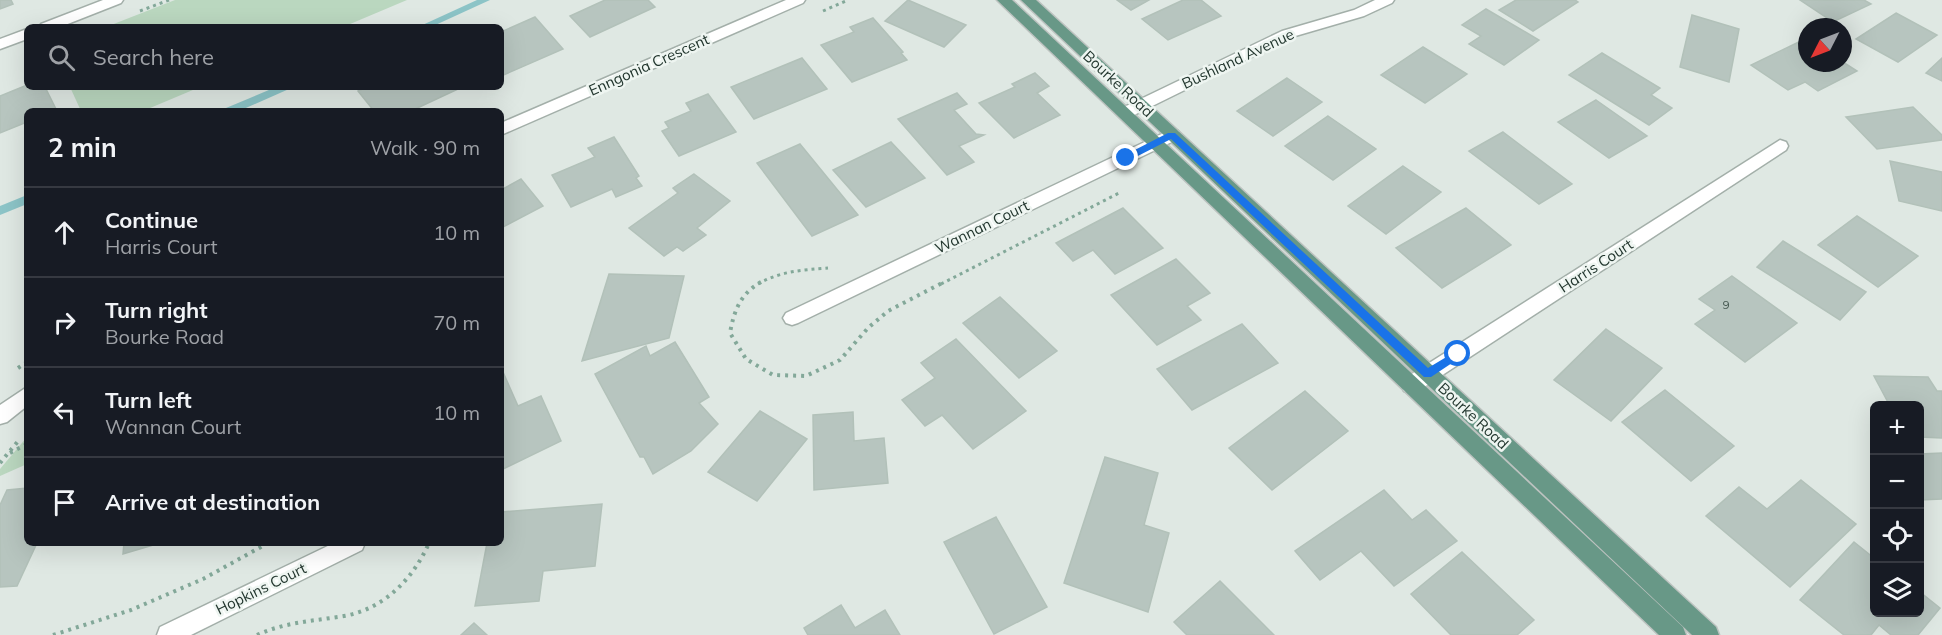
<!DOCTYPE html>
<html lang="en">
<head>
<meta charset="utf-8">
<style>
	:root { --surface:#171b24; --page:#20242c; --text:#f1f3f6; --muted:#9ea1a6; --line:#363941 }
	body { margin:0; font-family:Mulish,sans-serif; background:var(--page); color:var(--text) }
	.controls { position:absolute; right:18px; bottom:18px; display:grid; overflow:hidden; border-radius:9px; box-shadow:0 6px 24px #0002 }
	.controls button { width:54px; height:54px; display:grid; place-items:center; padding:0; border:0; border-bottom:2px solid var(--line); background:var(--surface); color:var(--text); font:30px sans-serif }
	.compass { position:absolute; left:1798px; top:18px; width:54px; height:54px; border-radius:50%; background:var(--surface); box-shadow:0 6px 24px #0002; rotate:228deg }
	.stop { position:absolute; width:18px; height:18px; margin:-14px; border:4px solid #1a73e8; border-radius:50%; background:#fff }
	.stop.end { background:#1a73e8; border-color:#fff; box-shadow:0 2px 6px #0008 }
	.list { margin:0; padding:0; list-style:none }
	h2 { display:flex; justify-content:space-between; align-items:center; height:78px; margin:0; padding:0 24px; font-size:26px }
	h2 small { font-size:20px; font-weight:400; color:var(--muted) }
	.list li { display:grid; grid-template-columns:39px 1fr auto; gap:18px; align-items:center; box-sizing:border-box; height:90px; padding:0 24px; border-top:2px solid var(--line) }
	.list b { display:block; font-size:22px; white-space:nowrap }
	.list p { margin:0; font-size:20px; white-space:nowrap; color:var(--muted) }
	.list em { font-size:20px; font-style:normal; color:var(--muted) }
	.icon { flex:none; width:33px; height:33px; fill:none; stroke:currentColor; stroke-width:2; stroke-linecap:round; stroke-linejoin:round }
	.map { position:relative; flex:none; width:1942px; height:635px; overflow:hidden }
	.search { position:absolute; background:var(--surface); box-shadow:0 6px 24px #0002; left:24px; top:24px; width:480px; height:66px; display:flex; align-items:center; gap:15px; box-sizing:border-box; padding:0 21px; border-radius:9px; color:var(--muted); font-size:22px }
	.panel { position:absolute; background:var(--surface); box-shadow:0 6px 24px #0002; left:24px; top:108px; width:480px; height:438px; border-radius:9px }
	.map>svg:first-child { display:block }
	.green { fill:#bad7bf }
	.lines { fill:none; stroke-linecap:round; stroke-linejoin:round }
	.stream { fill:#8cc4c7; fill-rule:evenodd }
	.building { fill:#b7c5bf; stroke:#b2c1b9; stroke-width:1.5 }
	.minor-casing { stroke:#a3afa9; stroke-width:3 }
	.major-casing { stroke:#bdc3c0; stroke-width:3 }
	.path-far1 { stroke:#83a899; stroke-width:3; stroke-dasharray:3 4; stroke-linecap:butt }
	.path { stroke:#83a899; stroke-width:4; stroke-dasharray:3 5; stroke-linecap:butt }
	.minor { fill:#fff; fill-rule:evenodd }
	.major { fill:#689887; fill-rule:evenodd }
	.route { fill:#1a73e8 }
	.labels { text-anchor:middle; stroke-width:5; stroke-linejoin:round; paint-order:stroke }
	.number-label { font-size:12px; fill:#475a52 }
	.street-label { font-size:15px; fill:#22362e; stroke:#eef5f1 }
</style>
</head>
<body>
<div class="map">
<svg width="1942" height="635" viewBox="0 0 1942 635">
	<rect width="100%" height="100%" fill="#dfe8e3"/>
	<g class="green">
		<polygon points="175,0 407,0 343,27 106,27"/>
		<polygon points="70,87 200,87 143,111 81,111"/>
		<polygon points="27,437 27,464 0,476 0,469"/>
	</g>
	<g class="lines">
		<g class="stream">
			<polygon points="477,0 490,0 431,27 418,27"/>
			<polygon points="276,87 290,87 289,89 239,111 225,111 226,108"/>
			<polygon points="27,195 27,204 0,215 0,206"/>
		</g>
	</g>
	<g class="building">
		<polygon points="0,0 11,0 13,4 0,9"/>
		<polygon points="605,0 648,0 655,7 590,37 570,16"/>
		<polygon points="908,0 966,25 944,47 885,21"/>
		<polygon points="1117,0 1149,0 1131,10"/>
		<polygon points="1183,0 1201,0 1221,16 1168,40 1142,19"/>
		<polygon points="1516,0 1575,0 1578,2 1533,31 1499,10"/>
		<polygon points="1800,0 1864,0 1871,4 1833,22"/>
		<polygon points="1486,9 1539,40 1504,65 1469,44 1481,36 1462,25"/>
		<polygon points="1896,13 1937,35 1898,62 1856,39"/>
		<polygon points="1692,15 1739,29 1729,82 1680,67"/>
		<polygon points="535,17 563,49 501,76 501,32"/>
		<polygon points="873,18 903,52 901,53 907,60 852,82 821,45 854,32 850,27"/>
		<polygon points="1807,38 1807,63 1843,62 1857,71 1818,91 1805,82 1788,90 1751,65"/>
		<polygon points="1423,47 1467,74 1425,103 1381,75"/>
		<polygon points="1602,53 1660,88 1651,95 1672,108 1649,125 1569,75"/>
		<polygon points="802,58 827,89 754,119 731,87"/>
		<polygon points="1942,58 1942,81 1926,73"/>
		<polygon points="1035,73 1049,86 1037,93 1060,115 1014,138 979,103 1015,87 1012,84"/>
		<polygon points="1287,78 1322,102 1273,136 1237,111"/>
		<polygon points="27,85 45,87 56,109 27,111 27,122 0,133 0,96"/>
		<polygon points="367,87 456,87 458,89 411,111 374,111 358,91"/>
		<polygon points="957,93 967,104 954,110 976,134 984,135 959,146 974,162 947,175 898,119"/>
		<polygon points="708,94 736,132 679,156 662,131 669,128 665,122 691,111 686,103"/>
		<polygon points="1596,100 1647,136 1609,158 1558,122"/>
		<polygon points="1913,107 1942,135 1942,140 1877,149 1846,117"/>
		<polygon points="1328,116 1376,149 1333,180 1285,146"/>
		<polygon points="1503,132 1572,184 1539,204 1469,151"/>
		<polygon points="614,137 639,176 636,178 642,186 616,197 612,189 571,207 552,175 595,157 588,148"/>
		<polygon points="891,142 925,178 866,207 833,170"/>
		<polygon points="800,144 858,215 812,236 757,163"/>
		<polygon points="1890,161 1942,172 1942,211 1899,201"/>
		<polygon points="1403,166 1441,192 1386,234 1348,206"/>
		<polygon points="694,174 730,201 697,228 706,235 683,251 677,247 664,256 629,228 678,193 673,188"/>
		<polygon points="521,179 543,206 501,228 501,190"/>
		<polygon points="1123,208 1163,248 1115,274 1093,250 1073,261 1056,243"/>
		<polygon points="1466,208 1511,245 1442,288 1396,248"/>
		<polygon points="1857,216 1918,256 1878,287 1818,245"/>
		<polygon points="1783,241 1866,292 1840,320 1757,267"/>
		<polygon points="1176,259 1210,293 1187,306 1201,320 1157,345 1111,295"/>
		<polygon points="609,274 684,276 669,338 582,361"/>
		<polygon points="1732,276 1797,323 1745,362 1695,324 1715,310 1699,299"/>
		<polygon points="1000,297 1057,351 1019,378 963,323"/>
		<polygon points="1242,324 1278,363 1192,410 1157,369"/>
		<polygon points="1606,329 1662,368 1611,421 1554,380"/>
		<polygon points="956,339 1026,411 973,449 942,415 925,426 902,400 935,378 921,363"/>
		<polygon points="675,342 709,397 699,403 718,424 691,451 653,474 644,457 640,457 595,374 646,346 650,356"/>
		<polygon points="503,372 518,406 541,396 561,441 501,470 501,373"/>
		<polygon points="1874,376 1928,377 1937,391 1942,391 1942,438 1920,437 1920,406 1890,406"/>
		<polygon points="1665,390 1734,446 1691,481 1622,422"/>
		<polygon points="1305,391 1348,431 1272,490 1229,448"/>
		<polygon points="760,411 807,439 757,501 708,472"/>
		<polygon points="853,412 854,441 884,438 888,483 814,490 813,415"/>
		<polygon points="1942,453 1942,499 1920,500 1920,454"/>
		<polygon points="1105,457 1158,473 1144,525 1169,533 1148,612 1064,583"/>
		<polygon points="1801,480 1856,524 1790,587 1706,516 1739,487 1767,509"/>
		<polygon points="27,488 27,543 37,543 17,586 0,587 0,505 7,490"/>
		<polygon points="1384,490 1412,520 1426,510 1457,541 1394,586 1361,551 1320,580 1295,551"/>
		<polygon points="602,504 595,566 543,571 539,601 475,606 487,543 501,543 501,512"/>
		<polygon points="996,517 1047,607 994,634 944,542"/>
		<polygon points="1854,542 1874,558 1874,612 1920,612 1920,592 1940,608 1918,635 1891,635 1879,625 1871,635 1844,635 1800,600"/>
		<polygon points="124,543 160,543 123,554"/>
		<polygon points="1462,552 1534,620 1517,635 1451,635 1411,594"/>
		<polygon points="1220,581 1274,635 1187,635 1174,622"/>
		<polygon points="841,605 855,628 885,610 900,635 808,635 804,628"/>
		<polygon points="474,623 487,635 461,635"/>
	</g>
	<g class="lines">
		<defs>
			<g id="minor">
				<polygon points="103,0 123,0 121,3 60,27 39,27 41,24"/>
				<polygon points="786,0 805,0 803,3 501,135 501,123"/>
				<polygon points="1375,0 1394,0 1392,3 1364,16 1292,37 1130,117 1120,117 1117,113 1120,109 1282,31 1354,10"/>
				<polygon points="27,29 27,39 0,49 0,39"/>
				<polygon points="1172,129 1178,131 1180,135 1178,139 798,323 792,325 786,323 783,318 786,313"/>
				<polygon points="1780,140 1786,142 1788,146 1786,150 1418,391 1411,393 1404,391 1402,385 1404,379"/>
				<polygon points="27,387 27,406 7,422 0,424 0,405"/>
				<polygon points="334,543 365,543 362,550 191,635 157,635 160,627"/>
			</g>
			<g id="major">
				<polygon points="997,0 1012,0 1683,627 1686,635 1659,635"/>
				<polygon points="1021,0 1036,0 1716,627 1719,635 1692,635"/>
			</g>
		</defs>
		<use href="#minor" class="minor-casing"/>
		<use href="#major" class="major-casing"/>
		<g class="path-far1">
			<polyline points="140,11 169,0"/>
			<polyline points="823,11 848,0"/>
			<path d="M758,284c23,-13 44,-14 70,-16"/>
			<polyline points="941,284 1121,192"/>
		</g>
		<g class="path">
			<path d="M761,282c-21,12 -27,29 -31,51l16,26 27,16 33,1 34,-16 28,-32 20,-17 56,-29"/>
			<polyline points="18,368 27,362"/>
			<polyline points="10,453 27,444"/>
			<polyline points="0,463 19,440"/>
			<polyline points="53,635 131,610 203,579 268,543"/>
			<path d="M257,635c28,-13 57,-14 87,-19 40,-7 69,-37 85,-73"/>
		</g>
		<use href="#minor" class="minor"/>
		<use href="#major" class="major"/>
	</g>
	<polygon class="route" points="1168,133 1175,133 1428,368 1458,350 1463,354 1461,357 1431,377 1424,377 1171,139 1130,160 1123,160 1123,156"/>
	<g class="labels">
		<g class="number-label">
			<text x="1726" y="309">9</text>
		</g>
		<g class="street-label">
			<text transform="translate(1238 59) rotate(-25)" y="5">Bushland Avenue</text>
			<text transform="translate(649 65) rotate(-24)" y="5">Enngonia Crescent</text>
			<text transform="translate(1118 84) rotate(43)" y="5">Bourke Road</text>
			<text transform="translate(982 227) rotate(-26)" y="5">Wannan Court</text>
			<text transform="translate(1596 266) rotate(-33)" y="5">Harris Court</text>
			<text transform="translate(1473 416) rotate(43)" y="5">Bourke Road</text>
			<text transform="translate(261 589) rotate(-26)" y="5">Hopkins Court</text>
		</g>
	</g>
</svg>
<div class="controls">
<button>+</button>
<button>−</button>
<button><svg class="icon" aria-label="locate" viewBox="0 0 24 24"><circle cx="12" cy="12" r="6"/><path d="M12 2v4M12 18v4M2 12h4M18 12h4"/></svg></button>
<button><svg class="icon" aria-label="layers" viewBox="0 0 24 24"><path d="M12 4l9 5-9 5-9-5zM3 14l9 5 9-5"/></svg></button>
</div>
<svg class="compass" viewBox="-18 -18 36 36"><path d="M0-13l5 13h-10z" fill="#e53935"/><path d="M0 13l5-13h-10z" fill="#9ea1a6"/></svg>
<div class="stop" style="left:1458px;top:354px"></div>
<div class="stop end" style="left:1126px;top:158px"></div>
<div class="search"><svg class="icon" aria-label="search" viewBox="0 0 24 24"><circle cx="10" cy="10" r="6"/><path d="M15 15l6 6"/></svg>Search here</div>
<section class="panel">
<h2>2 min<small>Walk · 90 m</small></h2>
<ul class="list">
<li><svg class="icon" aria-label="ahead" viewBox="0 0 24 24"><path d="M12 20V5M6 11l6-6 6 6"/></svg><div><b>Continue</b><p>Harris Court</p></div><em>10 m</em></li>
<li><svg class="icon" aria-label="right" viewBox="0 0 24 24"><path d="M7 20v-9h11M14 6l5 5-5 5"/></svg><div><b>Turn right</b><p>Bourke Road</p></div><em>70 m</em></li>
<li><svg class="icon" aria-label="left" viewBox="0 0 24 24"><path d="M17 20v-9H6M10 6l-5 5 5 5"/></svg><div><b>Turn left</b><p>Wannan Court</p></div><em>10 m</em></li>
<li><svg class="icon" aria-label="arrive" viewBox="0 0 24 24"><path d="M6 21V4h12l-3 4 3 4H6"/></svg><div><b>Arrive at destination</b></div></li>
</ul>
</section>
</div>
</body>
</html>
